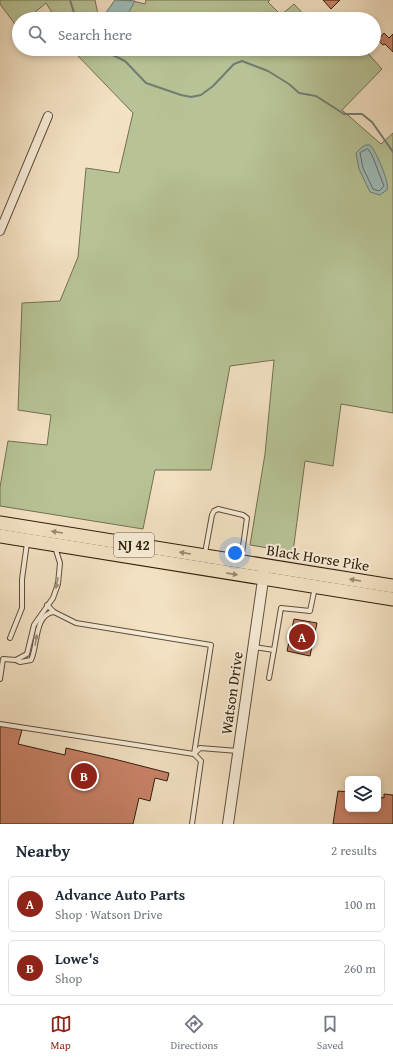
<!DOCTYPE html>
<html lang="en">
<head>
<meta charset="utf-8">
<style>
	:root { --surface:#fff; --page:#f2f2f3; --text:#1f2937; --muted:#747a83; --line:#e0e1e3; --accent:#8f2418 }
	body { margin:0; font-family:"Gentium Book Plus",serif; background:var(--page); color:var(--text) }
	.controls { position:absolute; right:12px; bottom:12px; display:grid; overflow:hidden; border-radius:6px; box-shadow:0 2px 6px #0003 }
	.controls button { width:36px; height:36px; display:grid; place-items:center; padding:0; border:0; border-bottom:1px solid var(--line); background:var(--surface); color:var(--text); font:20px sans-serif }
	.you { position:absolute; left:235px; top:553px; width:14px; height:14px; margin:-10px; border:3px solid #fff; border-radius:50%; background:#1a73e8; box-shadow:0 0 0 6px #1a73e833 }
	.badge { display:grid; place-items:center; width:26px; height:26px; border-radius:50%; background:var(--accent); color:#fff; font-size:13px; font-weight:700 }
	.pin { position:absolute; translate:-50% -50%; border:2px solid #fff; box-shadow:0 1px 4px #0006 }
	.list { margin:0; padding:0; list-style:none }
	h2 { display:flex; justify-content:space-between; align-items:center; height:52px; margin:0; padding:0 16px; font-size:17px }
	h2 small { font-size:13px; font-weight:400; color:var(--muted) }
	.list li { display:grid; grid-template-columns:26px 1fr auto; gap:12px; align-items:center; box-sizing:border-box; height:56px; margin:0 8px 8px; padding:0 8px; border:1px solid var(--line); border-radius:6px }
	.list b { display:block; font-size:15px; white-space:nowrap }
	.list p { margin:0; font-size:13px; white-space:nowrap; color:var(--muted) }
	.list em { font-size:13px; font-style:normal; color:var(--muted) }
	.icon { flex:none; width:22px; height:22px; fill:none; stroke:currentColor; stroke-width:2; stroke-linecap:round; stroke-linejoin:round }
	.map { position:relative; flex:none; width:393px; height:824px; overflow:hidden }
	.search { position:absolute; background:var(--surface); box-shadow:0 2px 6px #0003; left:12px; right:12px; top:12px; height:44px; display:flex; align-items:center; gap:10px; box-sizing:border-box; padding:0 14px; border-radius:22px; color:var(--muted); font-size:15px }
	.sheet { height:180px; background:var(--surface) }
	nav { display:flex; justify-content:space-around; align-items:center; box-sizing:border-box; height:56px; border-top:1px solid var(--line); background:var(--surface); font-size:11px; color:var(--muted) }
	nav a { display:grid; justify-items:center; gap:2px }
	nav .on { color:var(--accent) }
	.map>svg:first-child { display:block }
	.green { fill:#b7c396; stroke:#737050 }
	.water { fill:#9dbcb9; stroke:#717d73 }
	.lines { fill:none; stroke-linecap:round; stroke-linejoin:round }
	.shore { stroke:#666d62; stroke-width:1 }
	.stream { stroke:#717d73; stroke-width:2 }
	.building { fill:#ca8369; stroke:#2f1e0b }
	.service-casing { stroke:#604f39; stroke-width:6 }
	.minor-casing { stroke:#604f39; stroke-width:10 }
	.tertiary-casing { stroke:#604f39; stroke-width:12 }
	.trunk-casing { stroke:#2f1e0b; stroke-width:15 }
	.service { stroke:#f7ecd8; stroke-width:4 }
	.minor { stroke:#f7ecd8; stroke-width:8 }
	.tertiary { stroke:#f7ecd8; stroke-width:10 }
	.trunk { stroke:#f3e1c3; stroke-width:13 }
	.oneway { fill:#9b8970 }
	.oneway2 { fill:#9d8f7c }
	.labels { text-anchor:middle; stroke-width:4; stroke-linejoin:round; paint-order:stroke }
	.shield { fill:#f7ecd8; stroke:#6b5c48; stroke-width:1 }
	.shield-label { font-size:14px; font-weight:bold; fill:#2f1e0b }
	.street-label { font-size:15px; fill:#2f1e0b; stroke:#f7ecd8 }
</style>
</head>
<body>
<div class="map">
<svg width="393" height="824" viewBox="0 0 393 824">
	<rect width="100%" height="100%" fill="#f3e1c3"/>
	<filter id="stains"><feTurbulence type="fractalNoise" baseFrequency=".005" numOctaves="4"/><feColorMatrix values="0 0 0 0 .2 0 0 0 0 .09 0 0 0 0 .02 0 0 0 .5 -.17"/></filter>
	<radialGradient id="worn" r=".72"><stop offset=".6" stop-color="#630" stop-opacity="0"/><stop offset="1" stop-color="#630" stop-opacity=".3"/></radialGradient>
	<g class="green">
		<polygon points="0,0 95,0 99,19 56,19 46,3 27,19 19,19 19,25 17,27 0,4"/>
		<polygon points="115,0 129,0 145,4 146,0 270,0 268,2 281,15 294,4 308,19 102,19"/>
		<polygon points="74,49 364,49 382,69 342,110 381,144 393,133 393,413 341,404 333,466 305,461 293,552 250,545 265,454 274,360 230,366 211,470 155,470 143,529 0,506 0,487 8,441 47,445 51,415 18,410 22,303 60,301 78,257 86,168 119,173 133,113 78,56"/>
	</g>
	<g class="water">
		<polygon points="115,0 135,1 125,19 105,19 107,11"/>
		<path d="M366,145h4c6,6 20,38 17,45l-7,5 -10,-3 -11,-23 -3,-16 6,-6z"/>
	</g>
	<g class="lines">
		<polygon class="shore" points="368,149 372,155 384,186 379,191 373,189 363,168 360,153"/>
		<g class="stream">
			<polyline points="70,0 76,19"/>
			<polyline points="100,49 125,61 146,83 181,95 191,97 201,95 213,86 234,64 242,61 268,71 289,84 299,93 316,96 344,114 362,114 372,122 393,152"/>
		</g>
	</g>
	<g class="building">
		<polygon points="323,0 340,0 331,9"/>
		<polygon points="384,33 389,38 393,34 393,52 385,44 383,45 378,40"/>
		<polygon points="294,619 317,623 310,656 287,651"/>
		<polygon points="0,725 22,730 18,744 65,755 66,748 114,759 169,773 167,781 155,778 150,801 139,798 133,824 0,824"/>
		<polygon points="338,791 348,792 348,809 378,809 378,797 384,798 384,794 393,795 393,824 333,824"/>
	</g>
	<g class="lines">
		<defs>
			<g id="service">
				<polyline points="205,553 212,515 214,511 218,509 243,515 247,518 241,560"/>
				<polyline points="47,605 54,612 76,623 211,645 194,754 201,761 192,824"/>
				<polyline points="10,638 22,608 22,579 27,543"/>
				<polyline points="254,647 274,650 269,678"/>
				<polyline points="274,650 281,608 310,611 315,587"/>
				<polyline points="16,660 27,654 34,625 53,598 58,584 60,563 55,547"/>
				<path d="M0,679l3,-20 13,1 4,2 11,-2c7,-14 3,-46 23,-48"/>
				<polyline points="0,724 194,754 200,748 238,751"/>
			</g>
			<polyline id="minor" points="0,231 48,116"/>
			<polyline id="tertiary" points="228,824 264,573"/>
			<g id="trunk">
				<polyline points="0,523 393,586"/>
				<polyline points="0,536 393,599"/>
			</g>
		</defs>
		<use href="#service" class="service-casing"/>
		<use href="#minor" class="minor-casing"/>
		<use href="#tertiary" class="tertiary-casing"/>
		<use href="#trunk" class="trunk-casing"/>
		<use href="#service" class="service"/>
		<use href="#minor" class="minor"/>
		<use href="#tertiary" class="tertiary"/>
		<use href="#trunk" class="trunk"/>
	</g>
	<defs><path id="oneway-solid" d="M-6-.8H1V-3.2L6.5 0L1 3.2V.8H-6Z"/></defs>
	<g class="oneway">
		<use href="#oneway-solid" transform="translate(57 532) rotate(-171)"/>
		<use href="#oneway-solid" transform="translate(185 553) rotate(-171)"/>
		<use href="#oneway-solid" transform="translate(232 574) rotate(9)"/>
		<use href="#oneway-solid" transform="translate(355 580) rotate(-171)"/>
	</g>
	<g class="oneway2">
		<use href="#oneway-solid" transform="translate(57 583) rotate(101)"/>
		<use href="#oneway-solid" transform="translate(36 640) rotate(-81)"/>
	</g>
	<g class="labels">
		<rect class="shield" x="114" y="533" width="40" height="24" rx="3"/>
		<g class="shield-label">
			<text x="134" y="550">NJ 42</text>
		</g>
		<g class="street-label">
			<text transform="translate(318 558) rotate(9)" y="5">Black Horse Pike</text>
			<text transform="translate(232 693) rotate(-82)" y="5">Watson Drive</text>
		</g>
	</g>
	<rect width="100%" height="100%" filter="url(#stains)"/>
	<rect width="100%" height="100%" fill="url(#worn)"/>
</svg>
<div class="controls">
<button><svg class="icon" aria-label="layers" viewBox="0 0 24 24"><path d="M12 4l9 5-9 5-9-5zM3 14l9 5 9-5"/></svg></button>
</div>
<div class="you"></div>
<div class="pin badge" style="left:302px;top:637px">A</div>
<div class="pin badge" style="left:84px;top:776px">B</div>
<div class="search"><svg class="icon" aria-label="search" viewBox="0 0 24 24"><circle cx="10" cy="10" r="6"/><path d="M15 15l6 6"/></svg>Search here</div>
</div>
<section class="sheet">
<h2>Nearby<small>2 results</small></h2>
<ul class="list">
<li><span class="badge">A</span><div><b>Advance Auto Parts</b><p>Shop · Watson Drive</p></div><em>100 m</em></li>
<li><span class="badge">B</span><div><b>Lowe's</b><p>Shop</p></div><em>260 m</em></li>
</ul>
</section>
<nav>
<a class="on"><svg class="icon" aria-label="map" viewBox="0 0 24 24"><path d="M3 6l6-2 6 2 6-2v14l-6 2-6-2-6 2zM9 4v14M15 6v14"/></svg>Map</a>
<a><svg class="icon" aria-label="directions" viewBox="0 0 24 24"><path d="M12 3l9 9-9 9-9-9zM9 14v-3h6M13 9l2 2-2 2"/></svg>Directions</a>
<a><svg class="icon" aria-label="saved" viewBox="0 0 24 24"><path d="M7 4h10v16l-5-4-5 4z"/></svg>Saved</a>
</nav>
</body>
</html>
